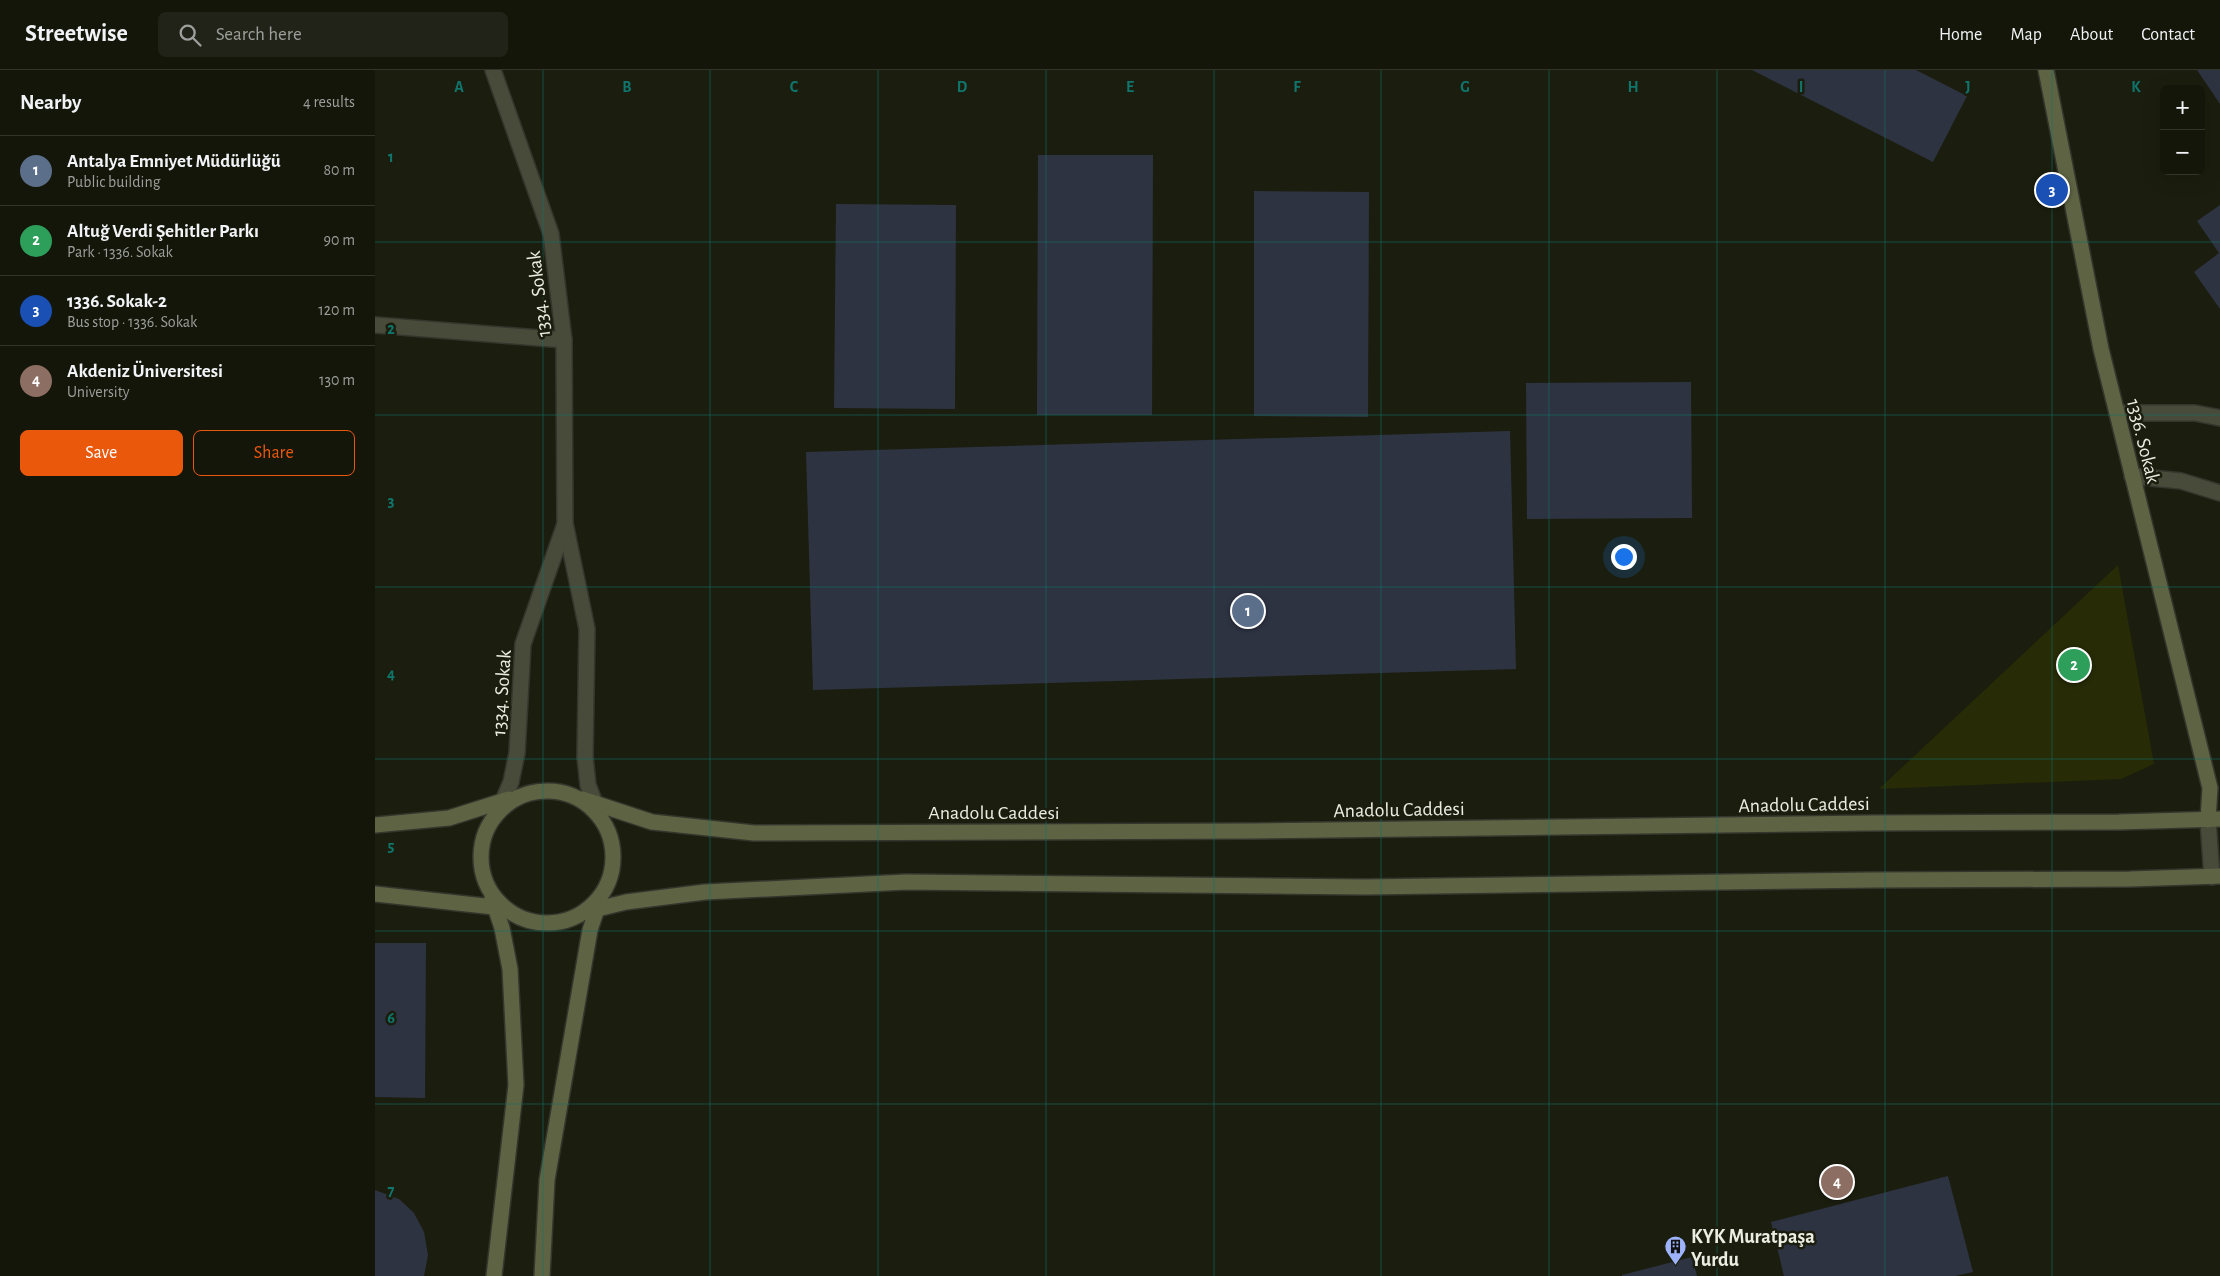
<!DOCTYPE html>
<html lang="en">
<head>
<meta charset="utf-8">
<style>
	:root { --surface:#14160a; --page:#212318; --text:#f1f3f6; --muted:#9d9f9c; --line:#33352b; --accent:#ea580c }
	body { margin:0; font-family:"Alegreya Sans",sans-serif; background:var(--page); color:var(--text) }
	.controls { position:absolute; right:15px; top:15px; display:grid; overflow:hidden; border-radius:8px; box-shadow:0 5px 20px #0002 }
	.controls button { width:45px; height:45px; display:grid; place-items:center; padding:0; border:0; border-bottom:1px solid var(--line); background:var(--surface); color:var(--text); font:25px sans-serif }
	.you { position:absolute; left:1248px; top:486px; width:18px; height:18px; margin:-12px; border:4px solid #fff; border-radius:50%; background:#1a73e8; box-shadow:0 0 0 8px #1a73e833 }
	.badge { display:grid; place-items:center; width:32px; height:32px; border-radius:50%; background:var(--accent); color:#fff; font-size:16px; font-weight:700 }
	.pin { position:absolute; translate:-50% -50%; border:2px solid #fff; box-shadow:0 1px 5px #0006 }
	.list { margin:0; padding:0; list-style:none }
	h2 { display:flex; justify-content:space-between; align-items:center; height:65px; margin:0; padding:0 20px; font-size:21px }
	h2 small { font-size:16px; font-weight:400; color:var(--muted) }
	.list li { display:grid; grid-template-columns:32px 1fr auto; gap:15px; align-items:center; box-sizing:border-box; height:70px; padding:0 20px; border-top:1px solid var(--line) }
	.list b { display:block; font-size:19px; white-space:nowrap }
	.list p { margin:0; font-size:16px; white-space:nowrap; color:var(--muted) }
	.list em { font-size:16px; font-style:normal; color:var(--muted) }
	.actions { display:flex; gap:10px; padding:15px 20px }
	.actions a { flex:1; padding:11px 0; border:1px solid var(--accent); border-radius:8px; text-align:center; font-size:18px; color:var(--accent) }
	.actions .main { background:var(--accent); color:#fff }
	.icon { flex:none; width:28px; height:28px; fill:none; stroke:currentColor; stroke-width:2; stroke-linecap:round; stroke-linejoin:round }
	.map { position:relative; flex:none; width:1845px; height:1206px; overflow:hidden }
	header { display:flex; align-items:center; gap:30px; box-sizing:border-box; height:70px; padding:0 25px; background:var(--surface); border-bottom:1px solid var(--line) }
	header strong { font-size:24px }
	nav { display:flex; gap:28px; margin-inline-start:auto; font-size:18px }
	.search { width:350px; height:45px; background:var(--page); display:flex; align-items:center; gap:12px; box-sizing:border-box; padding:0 18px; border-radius:8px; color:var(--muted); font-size:19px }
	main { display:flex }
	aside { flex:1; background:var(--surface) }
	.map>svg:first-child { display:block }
	.green { fill:#272c06 }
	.building { fill:#2e3342 }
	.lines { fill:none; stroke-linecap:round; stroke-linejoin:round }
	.lane-casing { stroke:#34362d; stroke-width:18 }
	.street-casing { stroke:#34362d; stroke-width:18 }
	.secondary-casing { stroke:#34362d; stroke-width:18 }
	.lane { stroke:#484b3a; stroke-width:15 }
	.street { stroke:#484b3a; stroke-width:15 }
	.secondary { stroke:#5e6443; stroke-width:15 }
	.grid { fill:none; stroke:#0f766e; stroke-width:1; stroke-opacity:0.55 }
	.labels { text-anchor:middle; stroke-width:5; stroke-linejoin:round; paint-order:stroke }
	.street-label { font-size:20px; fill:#ebede3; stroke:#1b1e0e }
	.poi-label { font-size:20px; font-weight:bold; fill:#ebede3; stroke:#1b1e0e; text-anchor:start }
	.grid-label { font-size:16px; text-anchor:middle; font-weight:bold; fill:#0f766e; stroke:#1b1e0e; stroke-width:5; stroke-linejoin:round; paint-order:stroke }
</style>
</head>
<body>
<header>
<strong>Streetwise</strong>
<div class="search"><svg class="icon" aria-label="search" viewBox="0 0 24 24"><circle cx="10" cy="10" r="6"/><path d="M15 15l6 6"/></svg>Search here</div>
<nav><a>Home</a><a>Map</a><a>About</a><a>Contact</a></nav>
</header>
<main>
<aside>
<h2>Nearby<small>4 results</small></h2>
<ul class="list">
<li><span class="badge" style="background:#5c6f8a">1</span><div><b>Antalya Emniyet Müdürlüğü</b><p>Public building</p></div><em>80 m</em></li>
<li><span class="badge" style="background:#2e9e5b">2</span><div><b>Altuğ Verdi Şehitler Parkı</b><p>Park · 1336. Sokak</p></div><em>90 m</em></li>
<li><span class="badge" style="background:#1a4fb4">3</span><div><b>1336. Sokak-2</b><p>Bus stop · 1336. Sokak</p></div><em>120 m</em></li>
<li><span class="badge" style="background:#8d6e63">4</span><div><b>Akdeniz Üniversitesi</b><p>University</p></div><em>130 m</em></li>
</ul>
<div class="actions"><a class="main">Save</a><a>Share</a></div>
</aside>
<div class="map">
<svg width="1845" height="1206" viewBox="0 0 1845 1206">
	<rect width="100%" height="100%" fill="#1b1e0e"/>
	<polygon class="green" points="1743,495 1779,694 1746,709 1504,719"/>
	<g class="building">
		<polygon points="1377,0 1541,0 1592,26 1558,92"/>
		<polygon points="1822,0 1845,0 1845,34"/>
		<polygon points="663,85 778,85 777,345 662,345"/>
		<polygon points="879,121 994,122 993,347 879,346"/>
		<polygon points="461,134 581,135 580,339 459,338"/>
		<polygon points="1845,135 1845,239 1819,202 1844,183 1822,151"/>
		<polygon points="1316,312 1317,448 1152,449 1151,313"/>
		<polygon points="1135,361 1141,599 438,620 431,382"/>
		<polygon points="0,873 51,873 50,1028 0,1027"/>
		<polygon points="1573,1106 1598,1202 1580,1206 1409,1206 1396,1152"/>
		<polygon points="0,1120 24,1129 39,1143 49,1162 53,1185 49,1206 0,1206"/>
		<polygon points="1317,1187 1322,1206 1247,1206 1247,1205"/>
	</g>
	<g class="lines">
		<defs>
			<g id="lane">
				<polyline points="0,255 189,270"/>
				<polyline points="1742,343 1820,343 1845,348"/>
			</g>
			<g id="street">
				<polyline points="118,0 176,164 189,270 190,453 212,559 210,687 213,715 224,744"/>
				<polyline points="1757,406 1806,411 1845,423"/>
				<polyline points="124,740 136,712 142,683 148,574 190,454"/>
				<polyline points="1833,750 1837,807"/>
			</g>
			<g id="secondary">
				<polyline points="1671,0 1726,279 1835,718 1833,750"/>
				<circle cx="172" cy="787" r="66"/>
				<polyline points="207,729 277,752 379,763 877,761 1495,753 1744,752 1845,749"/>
				<polyline points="0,755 74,748 134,729"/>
				<polyline points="0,824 128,838"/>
				<polyline points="117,828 127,858 135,899 141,1015 119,1206"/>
				<polyline points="210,842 251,832 330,822 531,812 990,817 1498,810 1755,809 1845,806"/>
				<polyline points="167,1206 172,1110 215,860 224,833"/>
			</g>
		</defs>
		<use href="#lane" class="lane-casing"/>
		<use href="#street" class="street-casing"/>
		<use href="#secondary" class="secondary-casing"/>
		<use href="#lane" class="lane"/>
		<use href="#street" class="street"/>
		<use href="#secondary" class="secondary"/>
	</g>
	<path class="grid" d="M168,0v1206M335,0v1206M503,0v1206M671,0v1206M839,0v1206M1006,0v1206M1174,0v1206M1342,0v1206M1510,0v1206M1677,0v1206M0,172h1845M0,345h1845M0,517h1845M0,689h1845M0,861h1845M0,1034h1845"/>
	<defs>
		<symbol id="building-pin" viewBox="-11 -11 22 30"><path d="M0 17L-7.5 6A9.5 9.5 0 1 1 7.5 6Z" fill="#9eb3fd" stroke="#1b1e0e"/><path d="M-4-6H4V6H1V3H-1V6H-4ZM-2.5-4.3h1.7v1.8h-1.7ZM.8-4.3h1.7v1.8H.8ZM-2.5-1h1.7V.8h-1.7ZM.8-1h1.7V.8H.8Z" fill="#111"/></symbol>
	</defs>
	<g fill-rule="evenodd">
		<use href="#building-pin" x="1288" y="1164" width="25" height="34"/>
	</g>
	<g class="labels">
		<g class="street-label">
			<text transform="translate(163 224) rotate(-97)" y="7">1334. Sokak</text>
			<text transform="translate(1769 371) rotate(76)" y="7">1336. Sokak</text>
			<text transform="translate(126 623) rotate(-86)" y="7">1334. Sokak</text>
			<text transform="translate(1429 734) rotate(-1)" y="7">Anadolu Caddesi</text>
			<text transform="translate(1024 739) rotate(-1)" y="7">Anadolu Caddesi</text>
			<text x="619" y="749">Anadolu Caddesi</text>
		</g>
		<g class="poi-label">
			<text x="1316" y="1173">KYK Muratpaşa<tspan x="1316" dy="23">Yurdu</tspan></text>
		</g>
	</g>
	<g class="grid-label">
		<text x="84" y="22">A</text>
		<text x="252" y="22">B</text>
		<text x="419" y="22">C</text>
		<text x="587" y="22">D</text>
		<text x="755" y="22">E</text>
		<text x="922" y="22">F</text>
		<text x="1090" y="22">G</text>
		<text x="1258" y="22">H</text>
		<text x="1426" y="22">I</text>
		<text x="1593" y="22">J</text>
		<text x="1761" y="22">K</text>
		<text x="16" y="92">1</text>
		<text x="16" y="264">2</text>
		<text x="16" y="436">3</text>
		<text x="16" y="609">4</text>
		<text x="16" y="781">5</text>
		<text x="16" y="953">6</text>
		<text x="16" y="1126">7</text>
	</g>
</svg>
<div class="controls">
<button>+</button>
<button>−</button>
</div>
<div class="you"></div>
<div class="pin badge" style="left:873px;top:541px;background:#5c6f8a">1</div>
<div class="pin badge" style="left:1699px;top:595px;background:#2e9e5b">2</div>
<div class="pin badge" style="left:1677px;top:120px;background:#1a4fb4">3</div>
<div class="pin badge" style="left:1462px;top:1112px;background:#8d6e63">4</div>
</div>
</main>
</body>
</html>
